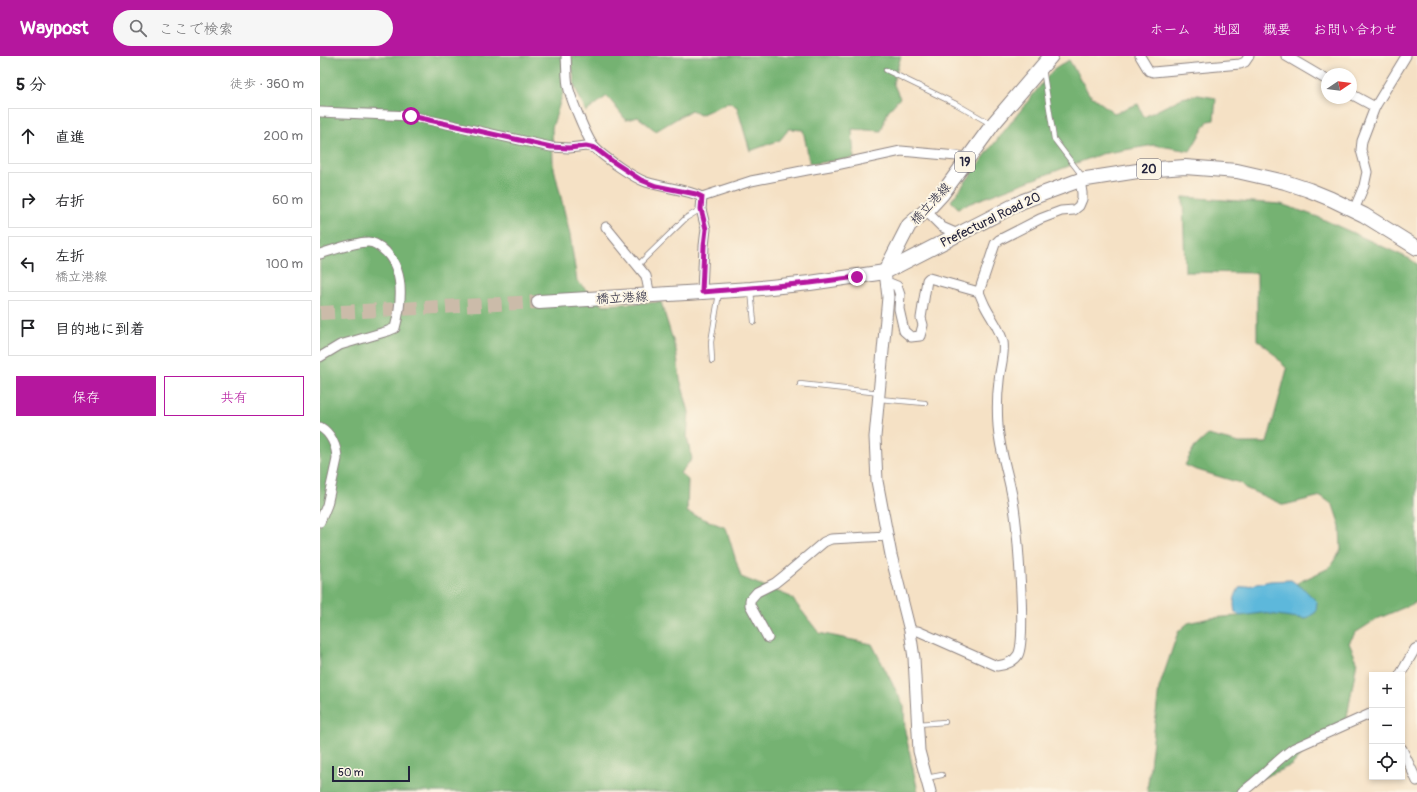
<!DOCTYPE html>
<html lang="ja">
<head>
<meta charset="utf-8">
<style>
	:root { --surface:#fff; --page:#f6f6f6; --text:#202124; --muted:#757577; --line:#e0e0e0; --accent:#b5179e }
	body { margin:0; font-family:Pangolin,"Klee One",sans-serif; background:var(--page); color:var(--text) }
	.controls { position:absolute; right:12px; bottom:12px; display:grid; overflow:hidden; border-radius:0px; box-shadow:0 2px 6px #0003 }
	.controls button { width:36px; height:36px; display:grid; place-items:center; padding:0; border:0; border-bottom:1px solid var(--line); background:var(--surface); color:var(--text); font:20px sans-serif }
	.compass { position:absolute; left:1001px; top:12px; width:36px; height:36px; border-radius:50%; background:var(--surface); box-shadow:0 2px 6px #0003; rotate:77deg }
	.scale { position:absolute; left:12px; bottom:10px; width:78px; box-sizing:border-box; padding-left:4px; border:2px solid #22223b; border-top:0; font-size:11px; line-height:14px; white-space:nowrap; color:#22223b; -webkit-text-stroke:3px #fcf5e5; paint-order:stroke }
	.stop { position:absolute; width:12px; height:12px; margin:-9px; border:3px solid #b5179e; border-radius:50%; background:#fff }
	.stop.end { background:#b5179e; border-color:#fff; box-shadow:0 1px 4px #0008 }
	.list { margin:0; padding:0; list-style:none }
	h2 { display:flex; justify-content:space-between; align-items:center; height:52px; margin:0; padding:0 16px; font-size:17px }
	h2 small { font-size:13px; font-weight:400; color:var(--muted) }
	.list li { display:grid; grid-template-columns:26px 1fr auto; gap:12px; align-items:center; box-sizing:border-box; height:56px; margin:0 8px 8px; padding:0 8px; border:1px solid var(--line); border-radius:0px }
	.list b { display:block; font-size:15px; white-space:nowrap }
	.list p { margin:0; font-size:13px; white-space:nowrap; color:var(--muted) }
	.list em { font-size:13px; font-style:normal; color:var(--muted) }
	.actions { display:flex; gap:8px; padding:12px 16px }
	.actions a { flex:1; padding:9px 0; border:1px solid var(--accent); border-radius:0px; text-align:center; font-size:14px; color:var(--accent) }
	.actions .main { background:var(--accent); color:#fff }
	.icon { flex:none; width:22px; height:22px; fill:none; stroke:currentColor; stroke-width:2; stroke-linecap:round; stroke-linejoin:round }
	.map { position:relative; flex:none; width:1097px; height:736px; overflow:hidden }
	header { display:flex; align-items:center; gap:24px; box-sizing:border-box; height:56px; padding:0 20px; background:var(--accent); color:#fff }
	header strong { font-size:19px }
	nav { display:flex; gap:22px; margin-inline-start:auto; font-size:14px }
	.search { width:280px; height:36px; background:var(--page); display:flex; align-items:center; gap:10px; box-sizing:border-box; padding:0 14px; border-radius:22px; color:var(--muted); font-size:15px }
	main { display:flex }
	aside { flex:1; background:var(--surface) }
	.map>svg:first-child { display:block }
	.forest { fill:#75b272; stroke:#4c6a56 }
	.water { fill:#5db8db; stroke:#406d8b }
	.lines { fill:none; stroke-linecap:round; stroke-linejoin:round }
	.primary-tunnel { stroke:#cbbba9; stroke-width:14; stroke-dasharray:14 7; stroke-linecap:butt }
	.service-casing { stroke:#8c8280; stroke-width:6 }
	.minor-casing { stroke:#8c8280; stroke-width:11 }
	.tertiary-casing { stroke:#8c8280; stroke-width:13 }
	.primary-casing { stroke:#8c8280; stroke-width:16 }
	.service { stroke:#fff; stroke-width:4.5 }
	.minor { stroke:#fff; stroke-width:9 }
	.tertiary { stroke:#fff; stroke-width:11 }
	.primary { stroke:#fff; stroke-width:14 }
	.route { stroke:#b5179e; stroke-width:5 }
	.labels { text-anchor:middle; stroke-width:4; stroke-linejoin:round; paint-order:stroke }
	.shield { fill:#fcf5e5; stroke:#63616e; stroke-width:1 }
	.shield-label { font-size:12px; font-weight:bold; fill:#22223b }
	.street-label { font-size:13px; fill:#22223b; stroke:#fcf5e5 }
</style>
</head>
<body>
<header>
<strong>Waypost</strong>
<div class="search"><svg class="icon" aria-label="search" viewBox="0 0 24 24"><circle cx="10" cy="10" r="6"/><path d="M15 15l6 6"/></svg>ここで検索</div>
<nav><a>ホーム</a><a>地図</a><a>概要</a><a>お問い合わせ</a></nav>
</header>
<main>
<aside>
<h2>5 分<small>徒歩 · 360 m</small></h2>
<ul class="list">
<li><svg class="icon" aria-label="ahead" viewBox="0 0 24 24"><path d="M12 20V5M6 11l6-6 6 6"/></svg><div><b>直進</b></div><em>200 m</em></li>
<li><svg class="icon" aria-label="right" viewBox="0 0 24 24"><path d="M7 20v-9h11M14 6l5 5-5 5"/></svg><div><b>右折</b></div><em>60 m</em></li>
<li><svg class="icon" aria-label="left" viewBox="0 0 24 24"><path d="M17 20v-9H6M10 6l-5 5 5 5"/></svg><div><b>左折</b><p>橋立港線</p></div><em>100 m</em></li>
<li><svg class="icon" aria-label="arrive" viewBox="0 0 24 24"><path d="M6 21V4h12l-3 4 3 4H6"/></svg><div><b>目的地に到着</b></div></li>
</ul>
<div class="actions"><a class="main">保存</a><a>共有</a></div>
</aside>
<div class="map">
<svg width="1097" height="736" viewBox="0 0 1097 736">
	<rect width="100%" height="100%" fill="#fcf5e5"/>
	<filter id="ink" filterUnits="userSpaceOnUse"><feTurbulence type="fractalNoise" baseFrequency=".025" numOctaves="2"/><feDisplacementMap in="SourceGraphic" scale="8" xChannelSelector="R" yChannelSelector="G"/><feConvolveMatrix kernelMatrix="1 2 1 2 8 2 1 2 1" color-interpolation-filters="sRGB"/></filter>
	<filter id="wash" filterUnits="userSpaceOnUse"><feTurbulence type="fractalNoise" baseFrequency=".012" numOctaves="4" result="noise"/><feDisplacementMap in="SourceGraphic" scale="16" xChannelSelector="R" yChannelSelector="G"/><feGaussianBlur stdDeviation="0.9" result="paint"/><feColorMatrix in="noise" values="0 0 0 0 0 0 0 0 0 0 0 0 0 0 0 0 0 1.4 0 .05"/><feComposite in="paint" operator="in"/></filter>
	<g filter="url(#wash)">
		<rect width="100%" height="100%" fill="#f5e1c5"/>
		<g class="forest">
			<polygon points="0,0 242,0 245,30 232,72 233,108 250,179 257,225 282,249 341,246 356,294 360,323 369,356 367,382 372,403 360,417 368,424 367,456 406,472 421,521 471,541 499,577 552,588 584,650 585,675 598,736 0,736"/>
			<polygon points="251,0 581,0 573,27 580,42 568,55 561,75 532,73 534,102 490,108 483,74 469,73 460,84 430,95 417,51 409,46 380,59 371,54 336,75 318,61 306,64 287,40 266,56 255,31"/>
			<polygon points="749,4 769,38 794,57 818,48 824,61 862,42 878,39 896,42 894,64 888,65 870,95 834,89 781,98 661,143 638,152 631,145 673,89 732,15"/>
			<polygon points="863,141 961,148 998,161 1090,203 1097,208 1097,546 1057,563 1035,577 1029,587 1037,605 1027,661 1010,677 997,681 972,709 922,731 915,736 827,736 839,632 858,576 868,567 890,562 918,560 934,556 979,526 1009,512 1021,494 1020,470 1013,449 1001,440 964,449 925,432 920,427 874,413 865,409 874,392 888,379 919,387 947,387 967,313 948,292 937,284 937,217 865,216"/>
		</g>
		<path class="water" d="M971,524l13,9 13,13 -1,10 -10,7 -44,-6 -22,3 -5,-4c-2,-9 -1,-15 4,-24l31,-7z"/>
	</g>
	<g filter="url(#ink)">
		<g class="lines">
			<polyline class="primary-tunnel" points="0,257 219,246"/>
			<defs>
				<g id="service">
					<polyline points="723,13 734,83 763,121"/>
					<polyline points="566,14 636,48 671,68"/>
					<polyline points="318,209 366,162 381,153"/>
					<polyline points="431,235 434,266"/>
					<polyline points="392,305 391,286 399,237"/>
					<polyline points="480,328 560,337"/>
					<polyline points="559,343 605,347"/>
					<polyline points="598,668 625,666"/>
					<polyline points="606,722 622,719"/>
				</g>
				<g id="minor">
					<path d="M246,0c1,11 0,24 3,34 3,11 19,51 26,58 10,10 39,30 51,34 18,6 40,7 56,15"/>
					<polyline points="820,0 829,15 833,16 920,8 925,6 929,0"/>
					<polyline points="966,0 1007,24"/>
					<polyline points="1031,38 1055,51"/>
					<polyline points="0,56 91,60 231,91 249,92 266,90 275,92"/>
					<polyline points="382,141 431,125 487,114 516,109 581,95 648,101"/>
					<polyline points="610,151 610,159 622,171 638,178"/>
					<polyline points="1034,154 1044,130 1047,116 1041,94 1042,85 1055,51 1086,0"/>
					<polyline points="286,171 326,220 330,240"/>
					<path d="M0,198c13,-4 35,-12 48,-12 7,0 13,5 18,10 19,20 16,50 9,76l-7,3 -48,14 -20,12"/>
					<polyline points="567,226 577,230 580,239 579,253 584,275 591,281 600,280 603,269 601,262 607,224 609,222 659,236"/>
					<polyline points="382,236 384,190 386,173 381,153 382,141"/>
					<path d="M0,371c11,6 17,20 17,32l-10,46 -7,17"/>
					<path d="M590,575h8l79,35c8,-1 16,-3 21,-11 9,-16 -1,-131 -5,-154 -4,-26 -13,-47 -15,-75 -1,-15 -1,-30 1,-45 1,-13 6,-27 4,-39 -3,-13 -12,-24 -18,-36 -2,-4 -4,-9 -6,-14l16,-48 4,-4 41,-21 21,-8 13,-1 5,-4 3,-7v-6l-2,-13"/>
					<polyline points="448,582 430,549 430,544 437,536 455,527 465,519 504,486 511,483 567,480"/>
					<polyline points="1080,619 1095,593 1097,592"/>
					<polyline points="1082,693 1097,725"/>
					<path d="M922,736c19,-13 33,-31 52,-44l78,-35"/>
				</g>
				<polyline id="tertiary" points="565,216 568,241 555,381 557,425 571,499 590,575 594,602 599,695 610,736"/>
				<g id="primary">
					<polyline points="565,216 589,169 610,151 622,138 673,68 731,0"/>
					<polyline points="219,246 431,233 490,227 565,216 703,145 760,124 824,114 865,111 917,115 965,126 989,134 1011,143 1044,159 1097,192"/>
				</g>
			</defs>
			<use href="#service" class="service-casing"/>
			<use href="#minor" class="minor-casing"/>
			<use href="#tertiary" class="tertiary-casing"/>
			<use href="#primary" class="primary-casing"/>
			<use href="#service" class="service"/>
			<use href="#minor" class="minor"/>
			<use href="#tertiary" class="tertiary"/>
			<use href="#primary" class="primary"/>
		</g>
	</g>
	<g class="lines" filter="url(#ink)">
		<polyline class="route" points="91,60 231,91 249,92 266,90 275,92 292,105 321,124 336,130 376,138 382,141 381,153 386,173 384,190 382,236 490,227 537,221"/>
	</g>
	<g class="labels">
		<g class="shield">
			<rect x="635" y="96" width="20" height="20" rx="3"/>
			<rect x="817" y="103" width="24" height="20" rx="3"/>
		</g>
		<g class="shield-label">
			<text x="645" y="110">19</text>
			<text x="829" y="117">20</text>
		</g>
		<g class="street-label">
			<text transform="translate(610 147) rotate(-47)" y="5">橋立港線</text>
			<text transform="translate(670 163) rotate(-26)" y="5">Prefectural Road 20</text>
			<text transform="translate(302 241) rotate(-3)" y="5">橋立港線</text>
		</g>
	</g>
</svg>
<div class="controls">
<button>+</button>
<button>−</button>
<button><svg class="icon" aria-label="locate" viewBox="0 0 24 24"><circle cx="12" cy="12" r="6"/><path d="M12 2v4M12 18v4M2 12h4M18 12h4"/></svg></button>
</div>
<svg class="compass" viewBox="-18 -18 36 36"><path d="M0-13l5 13h-10z" fill="#e53935"/><path d="M0 13l5-13h-10z" fill="#757577"/></svg>
<div class="scale">50 m</div>
<div class="stop" style="left:91px;top:60px"></div>
<div class="stop end" style="left:537px;top:221px"></div>
</div>
</main>
</body>
</html>
